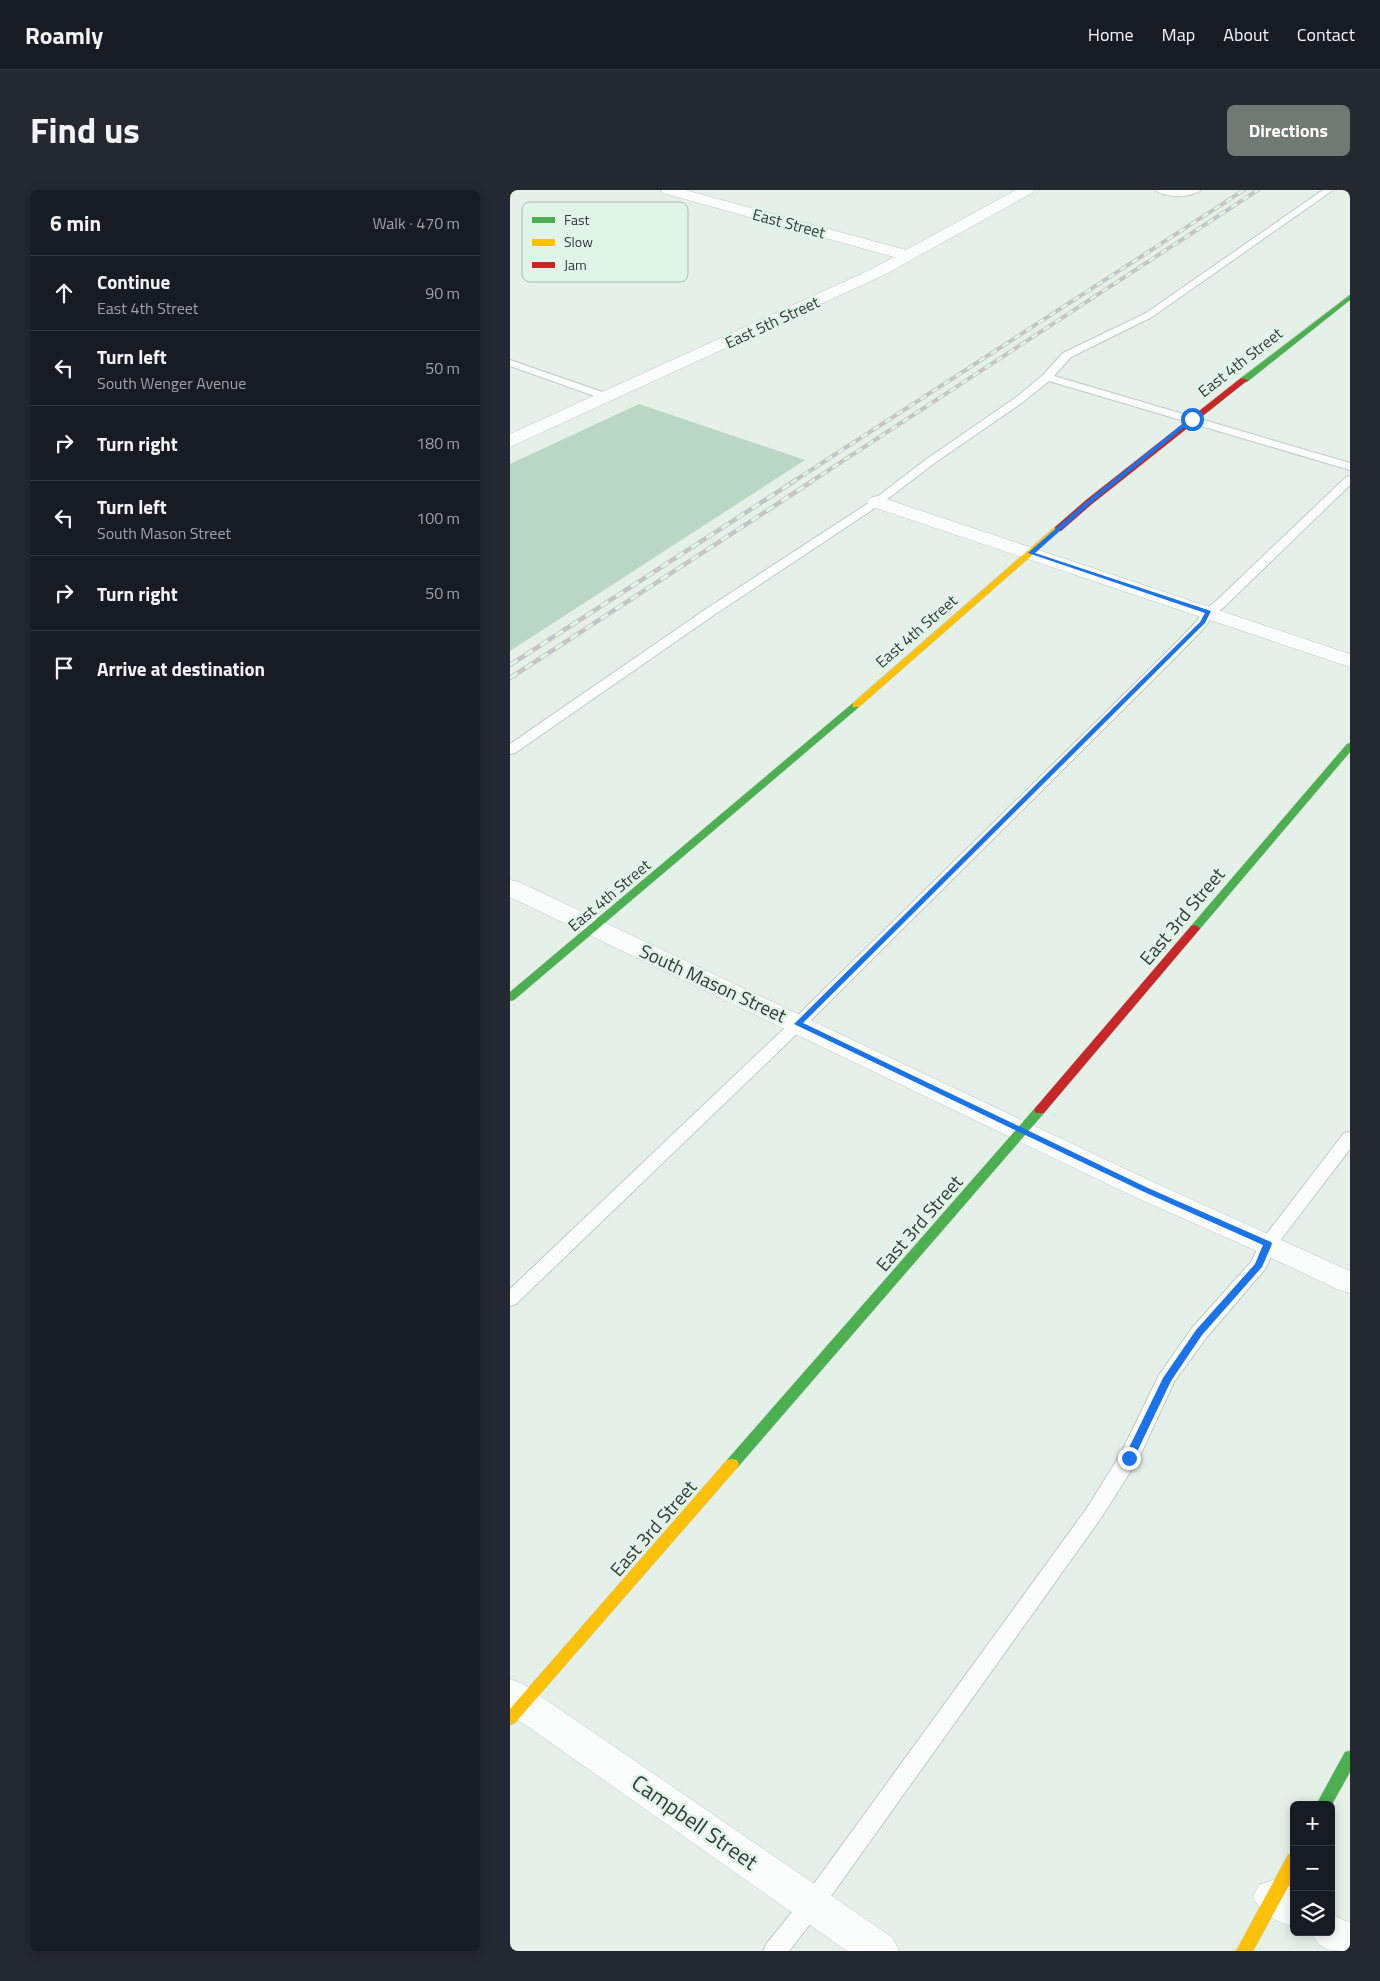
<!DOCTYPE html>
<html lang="en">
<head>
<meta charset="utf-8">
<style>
	:root { --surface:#171b24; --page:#242831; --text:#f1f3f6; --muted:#9ea1a6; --line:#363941; --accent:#707a74 }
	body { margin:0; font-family:"Titillium Web",sans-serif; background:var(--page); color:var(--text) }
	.controls { position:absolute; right:15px; bottom:15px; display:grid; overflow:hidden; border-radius:8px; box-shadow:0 2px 12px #0003 }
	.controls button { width:45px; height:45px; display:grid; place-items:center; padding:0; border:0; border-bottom:1px solid var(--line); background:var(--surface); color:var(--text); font:25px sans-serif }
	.stop { position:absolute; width:15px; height:15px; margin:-11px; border:4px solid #1a73e8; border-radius:50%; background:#fff }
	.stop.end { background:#1a73e8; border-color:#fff; box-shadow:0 1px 5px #0008 }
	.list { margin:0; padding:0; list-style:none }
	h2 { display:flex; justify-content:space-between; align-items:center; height:65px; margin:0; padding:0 20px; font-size:21px }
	h2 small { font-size:16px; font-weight:400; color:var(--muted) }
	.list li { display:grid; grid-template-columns:32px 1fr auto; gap:15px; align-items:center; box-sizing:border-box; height:75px; padding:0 20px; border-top:1px solid var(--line) }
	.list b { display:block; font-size:19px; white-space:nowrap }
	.list p { margin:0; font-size:16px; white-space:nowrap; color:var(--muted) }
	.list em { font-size:16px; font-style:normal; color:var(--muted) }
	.icon { flex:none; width:28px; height:28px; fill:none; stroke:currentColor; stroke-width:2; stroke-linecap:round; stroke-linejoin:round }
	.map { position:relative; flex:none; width:840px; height:1761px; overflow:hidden; border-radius:8px }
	header { display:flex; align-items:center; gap:30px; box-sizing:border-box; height:70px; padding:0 25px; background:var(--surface); border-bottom:1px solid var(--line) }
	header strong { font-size:24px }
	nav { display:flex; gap:28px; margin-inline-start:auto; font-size:18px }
	.intro { display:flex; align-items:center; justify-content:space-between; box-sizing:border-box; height:120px; padding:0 30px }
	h1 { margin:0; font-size:35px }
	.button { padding:12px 22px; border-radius:8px; background:var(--accent); color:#fff; font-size:18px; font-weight:700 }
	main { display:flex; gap:30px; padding:0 30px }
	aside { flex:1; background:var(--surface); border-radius:8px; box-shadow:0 2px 12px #0003 }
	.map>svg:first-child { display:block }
	.forest { fill:#bad6c4 }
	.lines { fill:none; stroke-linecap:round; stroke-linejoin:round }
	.lane-casing { stroke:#c1cac4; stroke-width:2 }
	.street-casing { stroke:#c1cac4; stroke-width:1 }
	.fast-casing { stroke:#c1cac4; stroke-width:1 }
	.slow-casing { stroke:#c1cac4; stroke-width:1 }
	.jam-casing { stroke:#c1cac4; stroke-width:1 }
	.lane { fill:#fbfdfc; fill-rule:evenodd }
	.street { fill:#fbfdfc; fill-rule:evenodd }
	.fast { fill:#4caf50; fill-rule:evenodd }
	.slow { fill:#ffc107; fill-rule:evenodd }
	.jam { fill:#c62828; fill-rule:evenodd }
	.rail-far1-casing { stroke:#c3c6c4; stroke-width:4 }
	.rail-casing { stroke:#c3c6c4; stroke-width:4.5 }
	.rail-far1 { stroke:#e0f4e7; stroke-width:2.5; stroke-dasharray:7; stroke-linecap:butt }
	.rail { stroke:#e0f4e7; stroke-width:3; stroke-dasharray:9; stroke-linecap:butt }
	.route { fill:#1a73e8 }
	.labels { text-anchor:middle; stroke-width:5; stroke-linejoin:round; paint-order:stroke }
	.far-street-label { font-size:16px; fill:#323a35; stroke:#e0f4e7 }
	.street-label { font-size:19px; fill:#323a35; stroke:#e0f4e7 }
	.near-street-label { font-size:22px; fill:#323a35; stroke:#e0f4e7 }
	.key { fill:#e0f4e7; stroke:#acbcb2; stroke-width:1 }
	.key-label { font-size:14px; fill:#323a35 }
</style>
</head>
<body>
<header>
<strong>Roamly</strong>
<nav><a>Home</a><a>Map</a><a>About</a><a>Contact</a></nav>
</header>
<div class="intro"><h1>Find us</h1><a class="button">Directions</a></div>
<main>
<aside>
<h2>6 min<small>Walk · 470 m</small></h2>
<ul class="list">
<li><svg class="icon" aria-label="ahead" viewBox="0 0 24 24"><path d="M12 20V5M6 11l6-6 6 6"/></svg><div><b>Continue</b><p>East 4th Street</p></div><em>90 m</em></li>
<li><svg class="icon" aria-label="left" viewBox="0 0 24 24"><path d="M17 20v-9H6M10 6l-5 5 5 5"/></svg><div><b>Turn left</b><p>South Wenger Avenue</p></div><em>50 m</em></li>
<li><svg class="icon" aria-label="right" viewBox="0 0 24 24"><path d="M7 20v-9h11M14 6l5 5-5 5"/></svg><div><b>Turn right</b></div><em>180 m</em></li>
<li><svg class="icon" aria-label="left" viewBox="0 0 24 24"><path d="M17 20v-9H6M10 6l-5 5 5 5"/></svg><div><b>Turn left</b><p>South Mason Street</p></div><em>100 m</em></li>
<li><svg class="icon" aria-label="right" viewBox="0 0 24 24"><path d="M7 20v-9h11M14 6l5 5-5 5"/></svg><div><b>Turn right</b></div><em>50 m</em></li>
<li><svg class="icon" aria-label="arrive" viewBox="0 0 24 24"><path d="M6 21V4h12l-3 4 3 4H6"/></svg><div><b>Arrive at destination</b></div></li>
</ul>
</aside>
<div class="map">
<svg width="840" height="1761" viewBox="0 0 840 1761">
	<rect width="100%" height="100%" fill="#e4f0e8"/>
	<polygon class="forest" points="129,214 295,270 0,461 0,274"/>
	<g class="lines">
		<defs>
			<g id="lane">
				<path d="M645,0h46c-10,8 -36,8 -46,0z"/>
				<polygon points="813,0 823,0 642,127 561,167 544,186 840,273 840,280 539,191 513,212 426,272 371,314 204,425 5,563 0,564 0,554 196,419 363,310 418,268 505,208 533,185 553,163 636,123"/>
				<polygon points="0,170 101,205 102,207 97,210 93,209 0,176"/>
				<polygon points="840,286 840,295 713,418 703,425 696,436 667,466 294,837 6,1114 0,1116 0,1099 282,831 659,460 687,431 694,420 705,412 836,287"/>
				<polygon points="840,942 840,959 766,1056 755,1079 696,1148 664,1192 629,1268 591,1328 311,1720 279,1761 253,1761 257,1753 295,1706 577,1318 610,1265 649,1185 682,1138 741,1072 752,1050 834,943"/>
			</g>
			<g id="street">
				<polygon points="151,0 175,0 396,60 506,0 524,0 522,3 374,85 0,257 0,244 362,79 384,67 153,3"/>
				<polygon points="367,306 840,464 840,477 360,316 357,312 360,308"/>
				<polygon points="0,690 9,692 645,993 840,1081 840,1103 829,1100 747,1061 625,1007 0,707"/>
				<polygon points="0,1489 13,1494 383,1748 389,1761 337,1761 0,1524"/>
				<path d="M763,1690l21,9v38c-18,-6 -32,-12 -41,-30l6,-12z"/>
				<path d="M821,1724l19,9v28c-21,0 -29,0 -39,-19h20z"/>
			</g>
			<g id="fast">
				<polygon points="840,105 840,110 737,192 731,192 731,188"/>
				<polygon points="346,512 349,513 349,517 4,810 0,811 0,802 343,513"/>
				<polygon points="840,553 840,562 689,740 681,740 680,738 681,736 837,554"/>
				<polygon points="530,916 534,917 536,920 534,923 227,1278 222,1279 217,1278 215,1274 217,1270 526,917"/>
				<polygon points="840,1561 840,1582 821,1616 821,1615 806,1615 835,1562"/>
			</g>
			<g id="slow">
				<polygon points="545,337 552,339 349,517 343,517 343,513"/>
				<polygon points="222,1269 227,1270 229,1274 227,1278 5,1533 0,1535 0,1519 217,1270"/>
				<polygon points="784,1663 784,1686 743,1761 726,1761 778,1665"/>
			</g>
			<g id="jam">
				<polygon points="731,188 738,190 582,314 551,341 545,341 545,337 576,310"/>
				<polygon points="685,735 690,738 689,740 534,923 526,923 524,920 526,917 681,736"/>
			</g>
		</defs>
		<use href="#lane" class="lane-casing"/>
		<use href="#street" class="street-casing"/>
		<use href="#fast" class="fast-casing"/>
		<use href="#slow" class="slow-casing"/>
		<use href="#jam" class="jam-casing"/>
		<use href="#lane" class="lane"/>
		<use href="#street" class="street"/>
		<use href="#fast" class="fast"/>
		<use href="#slow" class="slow"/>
		<use href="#jam" class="jam"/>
		<defs>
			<g id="rail-far1">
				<polyline points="281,293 734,0"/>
				<polyline points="299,293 748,0"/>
			</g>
			<g id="rail">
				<polyline points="0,475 283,292"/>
				<polyline points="0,488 301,292"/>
			</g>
		</defs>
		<use href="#rail-far1" class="rail-far1-casing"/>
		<use href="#rail" class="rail-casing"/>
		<use href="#rail-far1" class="rail-far1"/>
		<use href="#rail" class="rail"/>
	</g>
	<polygon class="route" points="680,228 685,229 581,313 525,363 701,421 695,433 293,833 638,998 761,1052 762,1054 752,1077 692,1145 661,1191 624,1268 619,1272 614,1268 653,1188 686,1140 745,1074 753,1055 632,1001 284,834 690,432 695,423 518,363 577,311"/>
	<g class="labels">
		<g class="far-street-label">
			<text transform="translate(279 33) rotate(15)" y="6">East Street</text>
			<text transform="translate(262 132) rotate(-25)" y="6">East 5th Street</text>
			<text transform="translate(730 172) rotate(-38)" y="6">East 4th Street</text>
			<text transform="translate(406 441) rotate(-41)" y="6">East 4th Street</text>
			<text transform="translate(99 705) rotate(-40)" y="6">East 4th Street</text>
		</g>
		<g class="street-label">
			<text transform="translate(672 726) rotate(-50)" y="7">East 3rd Street</text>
			<text transform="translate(203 793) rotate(25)" y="7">South Mason Street</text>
			<text transform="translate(409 1033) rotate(-49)" y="7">East 3rd Street</text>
			<text transform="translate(143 1338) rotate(-49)" y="7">East 3rd Street</text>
		</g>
		<g class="near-street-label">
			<text transform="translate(185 1632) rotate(35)" y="8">Campbell Street</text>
		</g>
	</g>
	<rect x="12" y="12" width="166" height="80" rx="8" class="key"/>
	<rect x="22" y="27" width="23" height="6" fill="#4caf50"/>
	<rect x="22" y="49" width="23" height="7" fill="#ffc107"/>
	<rect x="22" y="72" width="23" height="6" fill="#c62828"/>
	<g class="key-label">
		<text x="54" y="35">Fast</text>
		<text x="54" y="57">Slow</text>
		<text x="54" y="80">Jam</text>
	</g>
</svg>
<div class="controls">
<button>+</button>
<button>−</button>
<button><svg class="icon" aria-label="layers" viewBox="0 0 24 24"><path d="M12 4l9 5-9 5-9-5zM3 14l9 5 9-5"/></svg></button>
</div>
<div class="stop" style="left:682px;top:229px"></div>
<div class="stop end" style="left:619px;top:1268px"></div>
</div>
</main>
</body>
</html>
